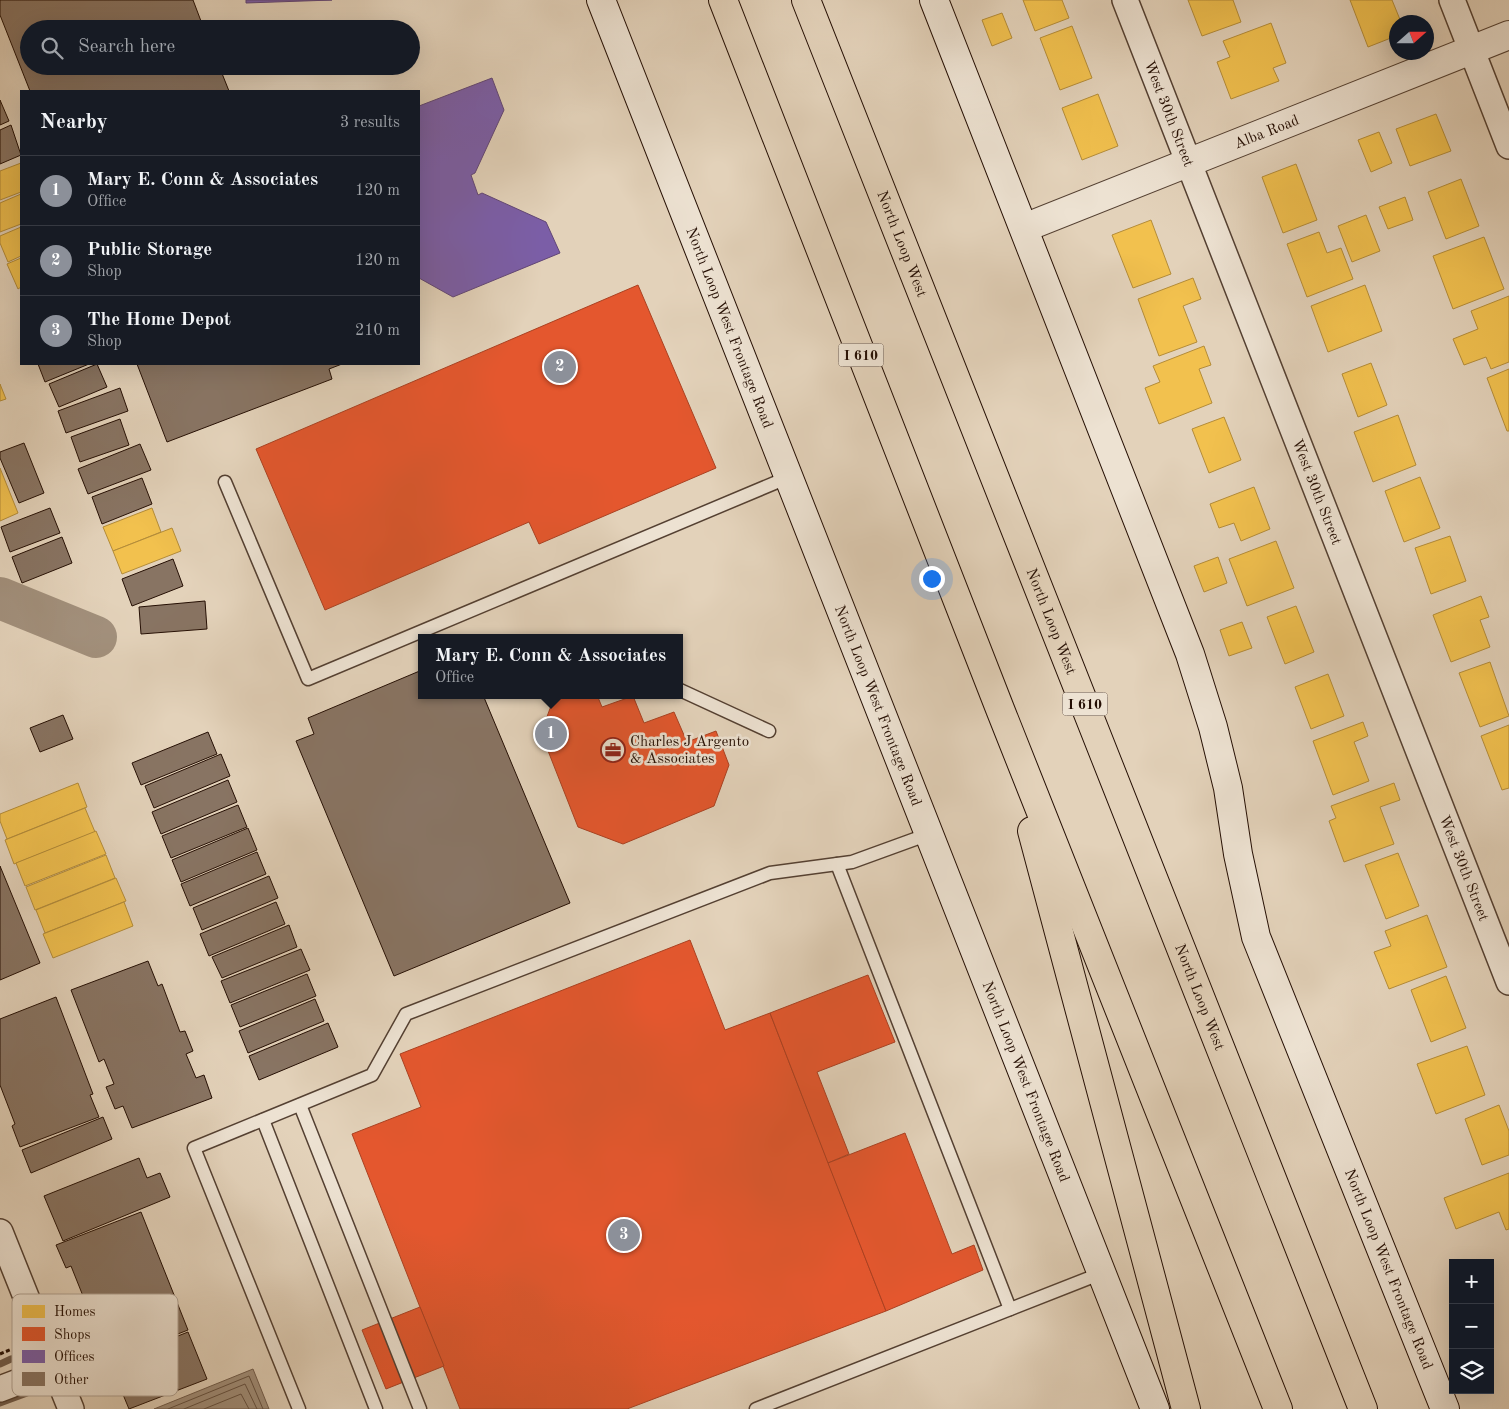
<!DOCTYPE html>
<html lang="en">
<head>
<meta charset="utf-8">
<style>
	:root { --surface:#171b24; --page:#242831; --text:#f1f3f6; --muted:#9ea1a6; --line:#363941; --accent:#8c9099 }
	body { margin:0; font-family:"Old Standard TT",serif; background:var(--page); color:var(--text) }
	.controls { position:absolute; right:15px; bottom:15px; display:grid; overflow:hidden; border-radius:0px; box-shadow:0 5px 20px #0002 }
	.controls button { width:45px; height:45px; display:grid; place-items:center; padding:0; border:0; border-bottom:1px solid var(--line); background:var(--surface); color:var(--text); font:25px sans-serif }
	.compass { position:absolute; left:1389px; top:15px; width:45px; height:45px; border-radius:50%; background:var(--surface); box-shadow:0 5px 20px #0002; rotate:69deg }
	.you { position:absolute; left:931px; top:578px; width:18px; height:18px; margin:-12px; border:4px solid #fff; border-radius:50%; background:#1a73e8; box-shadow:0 0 0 8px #1a73e833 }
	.badge { display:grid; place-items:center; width:32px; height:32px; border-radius:50%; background:var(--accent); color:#fff; font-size:16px; font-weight:700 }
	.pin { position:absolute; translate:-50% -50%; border:2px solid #fff; box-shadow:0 1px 5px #0006 }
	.popup { position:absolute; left:418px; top:634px; width:265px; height:65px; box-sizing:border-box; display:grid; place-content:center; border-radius:0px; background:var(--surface); filter:drop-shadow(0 1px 4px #0005); font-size:16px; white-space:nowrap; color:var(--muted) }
	.popup b { font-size:19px; color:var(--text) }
	.popup::after { content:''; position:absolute; left:50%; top:100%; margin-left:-10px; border:10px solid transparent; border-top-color:var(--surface) }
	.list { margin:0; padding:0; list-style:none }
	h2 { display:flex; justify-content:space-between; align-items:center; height:65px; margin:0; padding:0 20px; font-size:21px }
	h2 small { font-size:16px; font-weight:400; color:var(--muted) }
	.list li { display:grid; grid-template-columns:32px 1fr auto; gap:15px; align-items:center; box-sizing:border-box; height:70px; padding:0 20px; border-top:1px solid var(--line) }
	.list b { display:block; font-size:19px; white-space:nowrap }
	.list p { margin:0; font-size:16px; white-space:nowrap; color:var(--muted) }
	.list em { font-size:16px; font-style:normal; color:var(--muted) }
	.icon { flex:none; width:28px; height:28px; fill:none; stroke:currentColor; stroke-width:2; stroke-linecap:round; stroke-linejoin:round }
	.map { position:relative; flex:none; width:1509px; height:1409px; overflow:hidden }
	.search { position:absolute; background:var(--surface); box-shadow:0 5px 20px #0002; left:20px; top:20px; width:400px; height:55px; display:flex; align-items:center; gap:12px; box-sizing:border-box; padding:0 18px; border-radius:28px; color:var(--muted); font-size:19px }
	.panel { position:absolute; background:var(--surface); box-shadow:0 5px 20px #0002; left:20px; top:90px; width:400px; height:275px; border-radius:0px }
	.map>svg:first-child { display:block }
	.water { fill:#a2907c; stroke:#705c4c }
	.homes { fill:#f2c14e; stroke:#b48c38 }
	.shops { fill:#e4572e; stroke:#ab4121 }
	.offices { fill:#7b5ea7; stroke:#614676 }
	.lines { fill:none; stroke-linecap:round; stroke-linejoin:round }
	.shore { stroke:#645040; stroke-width:1 }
	.stream { stroke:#705c4c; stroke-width:7 }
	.river { stroke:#a2907c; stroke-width:42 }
	.building { fill:#887463; stroke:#250f04 }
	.service-casing { stroke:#544032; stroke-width:15 }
	.minor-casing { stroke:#544032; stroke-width:28 }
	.tertiary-casing { stroke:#544032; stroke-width:30 }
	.secondary-casing { stroke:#250f04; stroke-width:30 }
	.motorway-casing { stroke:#250f04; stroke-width:30 }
	.path { stroke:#250f04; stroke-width:3; stroke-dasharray:4 2.5; stroke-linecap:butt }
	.service { stroke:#ede2d2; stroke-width:12 }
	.minor { stroke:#ede2d2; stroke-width:25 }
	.tertiary { stroke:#ede2d2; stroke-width:28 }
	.secondary { stroke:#ede2d2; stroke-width:28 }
	.motorway { stroke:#e3d2ba; stroke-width:28 }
	.labels { text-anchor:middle; stroke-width:5; stroke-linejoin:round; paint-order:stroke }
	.shield { fill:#ede2d2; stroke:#614e42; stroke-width:1 }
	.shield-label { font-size:14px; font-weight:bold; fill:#250f04 }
	.street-label { font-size:15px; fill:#250f04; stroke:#ede2d2 }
	.poi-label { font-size:15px; fill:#250f04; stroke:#ede2d2; text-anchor:start }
	.key { fill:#ede2d2; stroke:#b1a394; stroke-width:1 }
	.key-label { font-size:14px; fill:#250f04 }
</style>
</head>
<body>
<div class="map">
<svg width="1509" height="1409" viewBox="0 0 1509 1409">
	<rect width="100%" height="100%" fill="#e3d2ba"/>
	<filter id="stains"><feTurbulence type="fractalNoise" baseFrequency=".004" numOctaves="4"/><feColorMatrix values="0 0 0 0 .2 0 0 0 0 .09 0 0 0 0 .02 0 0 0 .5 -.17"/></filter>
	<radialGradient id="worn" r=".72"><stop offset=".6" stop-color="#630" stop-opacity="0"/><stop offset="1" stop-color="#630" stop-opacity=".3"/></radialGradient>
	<polygon class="water" points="253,1369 269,1409 154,1409"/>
	<g class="homes">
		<polygon points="1023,0 1062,0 1069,18 1035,31"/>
		<polygon points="1188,0 1233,0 1241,22 1202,36"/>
		<polygon points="1350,0 1392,0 1401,22 1396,22 1396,36 1368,47"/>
		<polygon points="1002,13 1012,38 992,46 982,20"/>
		<polygon points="1271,23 1286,63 1273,68 1279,81 1231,99 1217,62 1230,57 1223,41"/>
		<polygon points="1072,26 1092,78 1060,90 1040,38"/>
		<polygon points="1098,94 1118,146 1082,160 1062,108"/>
		<polygon points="1436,114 1451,151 1410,166 1396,129"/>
		<polygon points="1379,132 1392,163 1371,172 1358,140"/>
		<polygon points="21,163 21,192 0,200 0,171"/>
		<polygon points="1296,164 1317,220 1283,233 1262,177"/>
		<polygon points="1461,179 1479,226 1446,239 1428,192"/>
		<polygon points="21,194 21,224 0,232 0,203"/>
		<polygon points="1405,197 1413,220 1388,229 1379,207"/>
		<polygon points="1366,215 1380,251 1352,262 1338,226"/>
		<polygon points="1151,220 1171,274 1133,288 1112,235"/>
		<polygon points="21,227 21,256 8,262 0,243 0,236"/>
		<polygon points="1319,232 1327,253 1341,248 1353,279 1307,297 1287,244"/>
		<polygon points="1484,237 1504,289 1453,309 1433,256"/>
		<polygon points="21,258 21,287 18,289 7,264"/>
		<polygon points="1193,278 1201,299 1183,306 1197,342 1159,356 1138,299"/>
		<polygon points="1365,285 1382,331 1328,352 1311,306"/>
		<polygon points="1509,296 1509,362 1491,369 1486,357 1464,365 1453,339 1478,329 1471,311"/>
		<polygon points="1204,346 1211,365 1199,369 1212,403 1159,424 1145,388 1160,382 1153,366"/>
		<polygon points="1371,363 1387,405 1358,417 1342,374"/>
		<polygon points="1509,369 1509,431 1507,431 1487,378"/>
		<polygon points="0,384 6,399 0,401"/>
		<polygon points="1398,415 1416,465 1373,482 1354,432"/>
		<polygon points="1224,417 1241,460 1209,473 1192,429"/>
		<polygon points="0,468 18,513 0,521"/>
		<polygon points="1420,477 1440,528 1404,542 1385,491"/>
		<polygon points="1254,487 1270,529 1241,541 1234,523 1219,528 1210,504"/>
		<polygon points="152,508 161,532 113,551 103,527"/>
		<polygon points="172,528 181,551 122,574 113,551"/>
		<polygon points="1450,536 1466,581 1431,594 1415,548"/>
		<polygon points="1276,541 1294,588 1247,606 1229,559"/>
		<polygon points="1218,557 1227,583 1204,592 1194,566"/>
		<polygon points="1481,596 1489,617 1480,620 1490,647 1451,662 1433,615"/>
		<polygon points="1296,606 1314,652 1285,664 1267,617"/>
		<polygon points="1242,622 1252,648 1229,656 1220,630"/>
		<polygon points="1490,662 1509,716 1480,727 1459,673"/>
		<polygon points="1328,674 1344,716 1311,729 1295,687"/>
		<polygon points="1363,722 1368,736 1354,742 1369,781 1333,795 1313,741"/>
		<polygon points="1509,725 1509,788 1502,790 1481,736"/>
		<polygon points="78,783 87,807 7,839 0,821 0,814"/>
		<polygon points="1394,783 1400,800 1380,807 1394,844 1344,862 1329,821 1336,818 1331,806"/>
		<polygon points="85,808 95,832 14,864 5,840"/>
		<polygon points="96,831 106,854 25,886 16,863"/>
		<polygon points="1398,853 1419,906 1386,919 1365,865"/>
		<polygon points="106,855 115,878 35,910 26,887"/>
		<polygon points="116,878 126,901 45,933 36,910"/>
		<polygon points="124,902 133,926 53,958 43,934"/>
		<polygon points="1427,915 1447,967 1389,989 1374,952 1391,946 1385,931"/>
		<polygon points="1446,976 1466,1028 1431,1042 1411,990"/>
		<polygon points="1467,1046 1485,1095 1436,1114 1417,1064"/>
		<polygon points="1499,1105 1509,1131 1509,1155 1482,1165 1465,1119"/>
		<polygon points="1509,1173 1509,1229 1506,1230 1499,1212 1456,1229 1444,1198"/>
	</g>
	<g class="shops">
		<polygon points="638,285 716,468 539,544 529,522 325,610 256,449"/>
		<polygon points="555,695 597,695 602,707 633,696 644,723 674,712 687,742 716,731 729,765 714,806 623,844 578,827 541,733"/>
		<polygon points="690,940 725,1030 770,1013 886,1311 627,1409 460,1409 352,1134 421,1107 400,1054"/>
		<polygon points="868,975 895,1042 817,1072 849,1154 828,1163 770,1013"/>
		<polygon points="905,1133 952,1254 974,1245 983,1270 886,1311 828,1163"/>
		<polygon points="420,1307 444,1366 386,1389 362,1330"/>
	</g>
	<g class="offices">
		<polygon points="246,0 332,0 246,3"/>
		<polygon points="492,78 504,110 475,173 471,175 478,195 482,193 546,222 560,253 453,297 419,278 419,106"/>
	</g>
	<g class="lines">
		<g class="shore">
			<polyline points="168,1409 249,1376 263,1409"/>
			<polyline points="184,1409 245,1384 257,1409"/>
			<polyline points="204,1409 241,1394 249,1409"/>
		</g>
		<g class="stream">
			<polyline points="0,1364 11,1359"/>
			<polyline points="0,1403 27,1393"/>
		</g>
		<polyline class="river" points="0,598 96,637"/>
	</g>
	<g class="building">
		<polygon points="0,0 193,0 204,29 29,29 29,66 219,66 229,91 30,91 0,15"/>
		<polygon points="0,100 9,121 0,125"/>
		<polygon points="11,125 21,155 0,164 0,130"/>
		<polygon points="38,364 89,364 45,382"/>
		<polygon points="97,364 107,387 59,407 49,384"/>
		<polygon points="137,364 342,364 329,369 332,379 167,442"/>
		<polygon points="120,388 128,411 66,433 58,411"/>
		<polygon points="120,419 129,445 80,462 71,437"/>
		<polygon points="24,443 44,493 19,503 0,458 0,452"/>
		<polygon points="140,444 151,470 88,494 78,469"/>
		<polygon points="142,478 152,504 102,524 92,497"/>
		<polygon points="50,508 60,533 10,552 1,527"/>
		<polygon points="62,537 72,563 22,583 12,557"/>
		<polygon points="173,559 183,586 132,606 122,579"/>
		<polygon points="205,601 207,629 141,634 139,607"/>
		<polygon points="422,670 422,695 483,695 570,903 394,976 296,741 314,734 308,718"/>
		<polygon points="63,715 73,739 40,752 30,728"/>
		<polygon points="208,732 217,754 141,785 132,763"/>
		<polygon points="221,754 230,776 154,808 145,786"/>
		<polygon points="228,780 237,802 161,834 152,812"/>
		<polygon points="238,805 247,827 171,858 162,836"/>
		<polygon points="248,828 257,850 181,882 172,860"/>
		<polygon points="257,852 266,874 190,906 181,884"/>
		<polygon points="0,866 40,963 0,980"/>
		<polygon points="269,876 278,898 202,930 193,908"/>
		<polygon points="276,902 285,924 209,956 200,934"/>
		<polygon points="289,925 297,947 222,978 212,957"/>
		<polygon points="301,949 310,970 230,1003 221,981"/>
		<polygon points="148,961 158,986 162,984 180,1032 185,1031 193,1051 186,1054 196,1078 204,1075 212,1098 132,1128 123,1106 115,1109 106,1087 114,1084 104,1059 99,1062 71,990"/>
		<polygon points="307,974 316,996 240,1027 231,1005"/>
		<polygon points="56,997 93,1094 90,1095 99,1117 20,1147 12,1126 15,1124 0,1085 0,1019"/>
		<polygon points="315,999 324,1021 248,1053 239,1031"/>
		<polygon points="328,1023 338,1047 259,1080 249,1056"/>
		<polygon points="103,1117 112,1139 31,1173 22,1150"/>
		<polygon points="139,1158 147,1178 160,1173 170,1197 63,1241 44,1196"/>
		<polygon points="141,1212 188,1330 109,1361 71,1266 66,1268 56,1245"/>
		<polygon points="188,1332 207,1379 129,1409 110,1363"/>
	</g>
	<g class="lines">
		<defs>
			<g id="service">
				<polyline points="225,482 308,679 789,477"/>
				<polyline points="680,690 769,731"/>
				<polyline points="837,864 1010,1309"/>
				<polyline points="300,1105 420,1409"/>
				<polyline points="263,1120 376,1409"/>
				<polyline points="299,1409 194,1148 372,1075 406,1014 770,873 852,862 929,834"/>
				<polyline points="756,1409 1102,1273"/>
			</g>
			<g id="minor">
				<path id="s1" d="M1125,0l384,982"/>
				<polyline points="1452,0 1509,146"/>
				<polyline points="0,1232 71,1409"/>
				<polyline points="0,1389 55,1368"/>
			</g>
			<g id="tertiary">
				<path id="s2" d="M1024,228l485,-193"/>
			</g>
			<g id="secondary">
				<path id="s3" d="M601,0l554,1409"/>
				<path id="s4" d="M934,0l256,654 23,73 15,61 10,66 18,83 189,472"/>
			</g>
			<g id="motorway">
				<polyline points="723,0 1000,709 1278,1409"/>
				<path id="s5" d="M806,0l557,1409"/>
				<polyline points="1032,831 1186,1409"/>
			</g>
		</defs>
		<use href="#service" class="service-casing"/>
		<use href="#minor" class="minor-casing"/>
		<use href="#tertiary" class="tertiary-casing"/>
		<use href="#secondary" class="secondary-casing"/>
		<use href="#motorway" class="motorway-casing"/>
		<polyline class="path" points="0,1354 12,1349"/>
		<use href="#service" class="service"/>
		<use href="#minor" class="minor"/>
		<use href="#tertiary" class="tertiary"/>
		<use href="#secondary" class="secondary"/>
		<use href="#motorway" class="motorway"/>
	</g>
	<defs>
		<symbol id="office-ring" viewBox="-11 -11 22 22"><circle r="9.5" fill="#ede2d2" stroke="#8f2418" stroke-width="1.5"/><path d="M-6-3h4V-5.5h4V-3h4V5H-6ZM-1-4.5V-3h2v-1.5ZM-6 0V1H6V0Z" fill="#8f2418"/></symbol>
	</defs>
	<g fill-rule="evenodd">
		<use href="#office-ring" x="599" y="736" width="28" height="28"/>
	</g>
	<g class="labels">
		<g class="shield">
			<rect x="838.5" y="343.5" width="45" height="23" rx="4"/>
			<rect x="1062.5" y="692.5" width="45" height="23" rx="4"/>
		</g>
		<g class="shield-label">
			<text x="861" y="360">I 610</text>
			<text x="1085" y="709">I 610</text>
		</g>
		<g class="street-label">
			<text dy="5" stroke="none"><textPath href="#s1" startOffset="122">West 30th Street</textPath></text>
			<text dy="5" stroke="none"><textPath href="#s2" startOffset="261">Alba Road</textPath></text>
			<text dy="5" stroke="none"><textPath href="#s5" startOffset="262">North Loop West</textPath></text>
			<text dy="5" stroke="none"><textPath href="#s3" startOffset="352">North Loop West Frontage Road</textPath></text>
			<text dy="5" stroke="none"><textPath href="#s1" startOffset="528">West 30th Street</textPath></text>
			<text dy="5" stroke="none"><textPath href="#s5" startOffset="668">North Loop West</textPath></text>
			<text dy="5" stroke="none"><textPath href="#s3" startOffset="758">North Loop West Frontage Road</textPath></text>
			<text dy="5" stroke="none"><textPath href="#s1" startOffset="932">West 30th Street</textPath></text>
			<text dy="5" stroke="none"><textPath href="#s5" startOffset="1072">North Loop West</textPath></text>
			<text dy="5" stroke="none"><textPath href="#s3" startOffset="1162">North Loop West Frontage Road</textPath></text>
			<text dy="5" stroke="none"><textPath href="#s4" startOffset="1351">North Loop West Frontage Road</textPath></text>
		</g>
		<g class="poi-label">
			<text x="630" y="746">Charles J Argento<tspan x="630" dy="17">&amp; Associates</tspan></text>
		</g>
	</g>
	<rect x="12" y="1294" width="166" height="102" rx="8" class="key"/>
	<rect x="22" y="1305" width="23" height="13" fill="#f2c14e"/>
	<rect x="22" y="1327" width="23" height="14" fill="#e4572e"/>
	<rect x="22" y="1350" width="23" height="13" fill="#7b5ea7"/>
	<rect x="22" y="1372" width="23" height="14" fill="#887463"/>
	<g class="key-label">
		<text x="54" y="1316">Homes</text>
		<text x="54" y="1339">Shops</text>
		<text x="54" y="1361">Offices</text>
		<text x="54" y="1384">Other</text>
	</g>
	<rect width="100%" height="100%" filter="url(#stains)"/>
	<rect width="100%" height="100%" fill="url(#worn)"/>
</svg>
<div class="controls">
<button>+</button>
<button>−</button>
<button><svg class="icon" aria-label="layers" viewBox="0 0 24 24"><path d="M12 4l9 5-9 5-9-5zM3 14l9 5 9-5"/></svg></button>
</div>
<svg class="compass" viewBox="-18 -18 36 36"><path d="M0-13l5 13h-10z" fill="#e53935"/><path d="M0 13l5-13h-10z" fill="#9ea1a6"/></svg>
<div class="you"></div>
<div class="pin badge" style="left:551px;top:734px">1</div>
<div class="popup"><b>Mary E. Conn &amp; Associates</b>Office</div>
<div class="pin badge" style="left:560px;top:367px">2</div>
<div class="pin badge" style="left:624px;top:1235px">3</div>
<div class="search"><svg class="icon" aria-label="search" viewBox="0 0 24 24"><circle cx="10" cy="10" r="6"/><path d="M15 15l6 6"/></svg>Search here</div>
<section class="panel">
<h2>Nearby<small>3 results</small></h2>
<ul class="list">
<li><span class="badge">1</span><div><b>Mary E. Conn &amp; Associates</b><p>Office</p></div><em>120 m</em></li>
<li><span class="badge">2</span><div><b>Public Storage</b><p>Shop</p></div><em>120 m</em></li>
<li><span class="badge">3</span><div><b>The Home Depot</b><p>Shop</p></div><em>210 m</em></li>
</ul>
</section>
</div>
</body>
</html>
